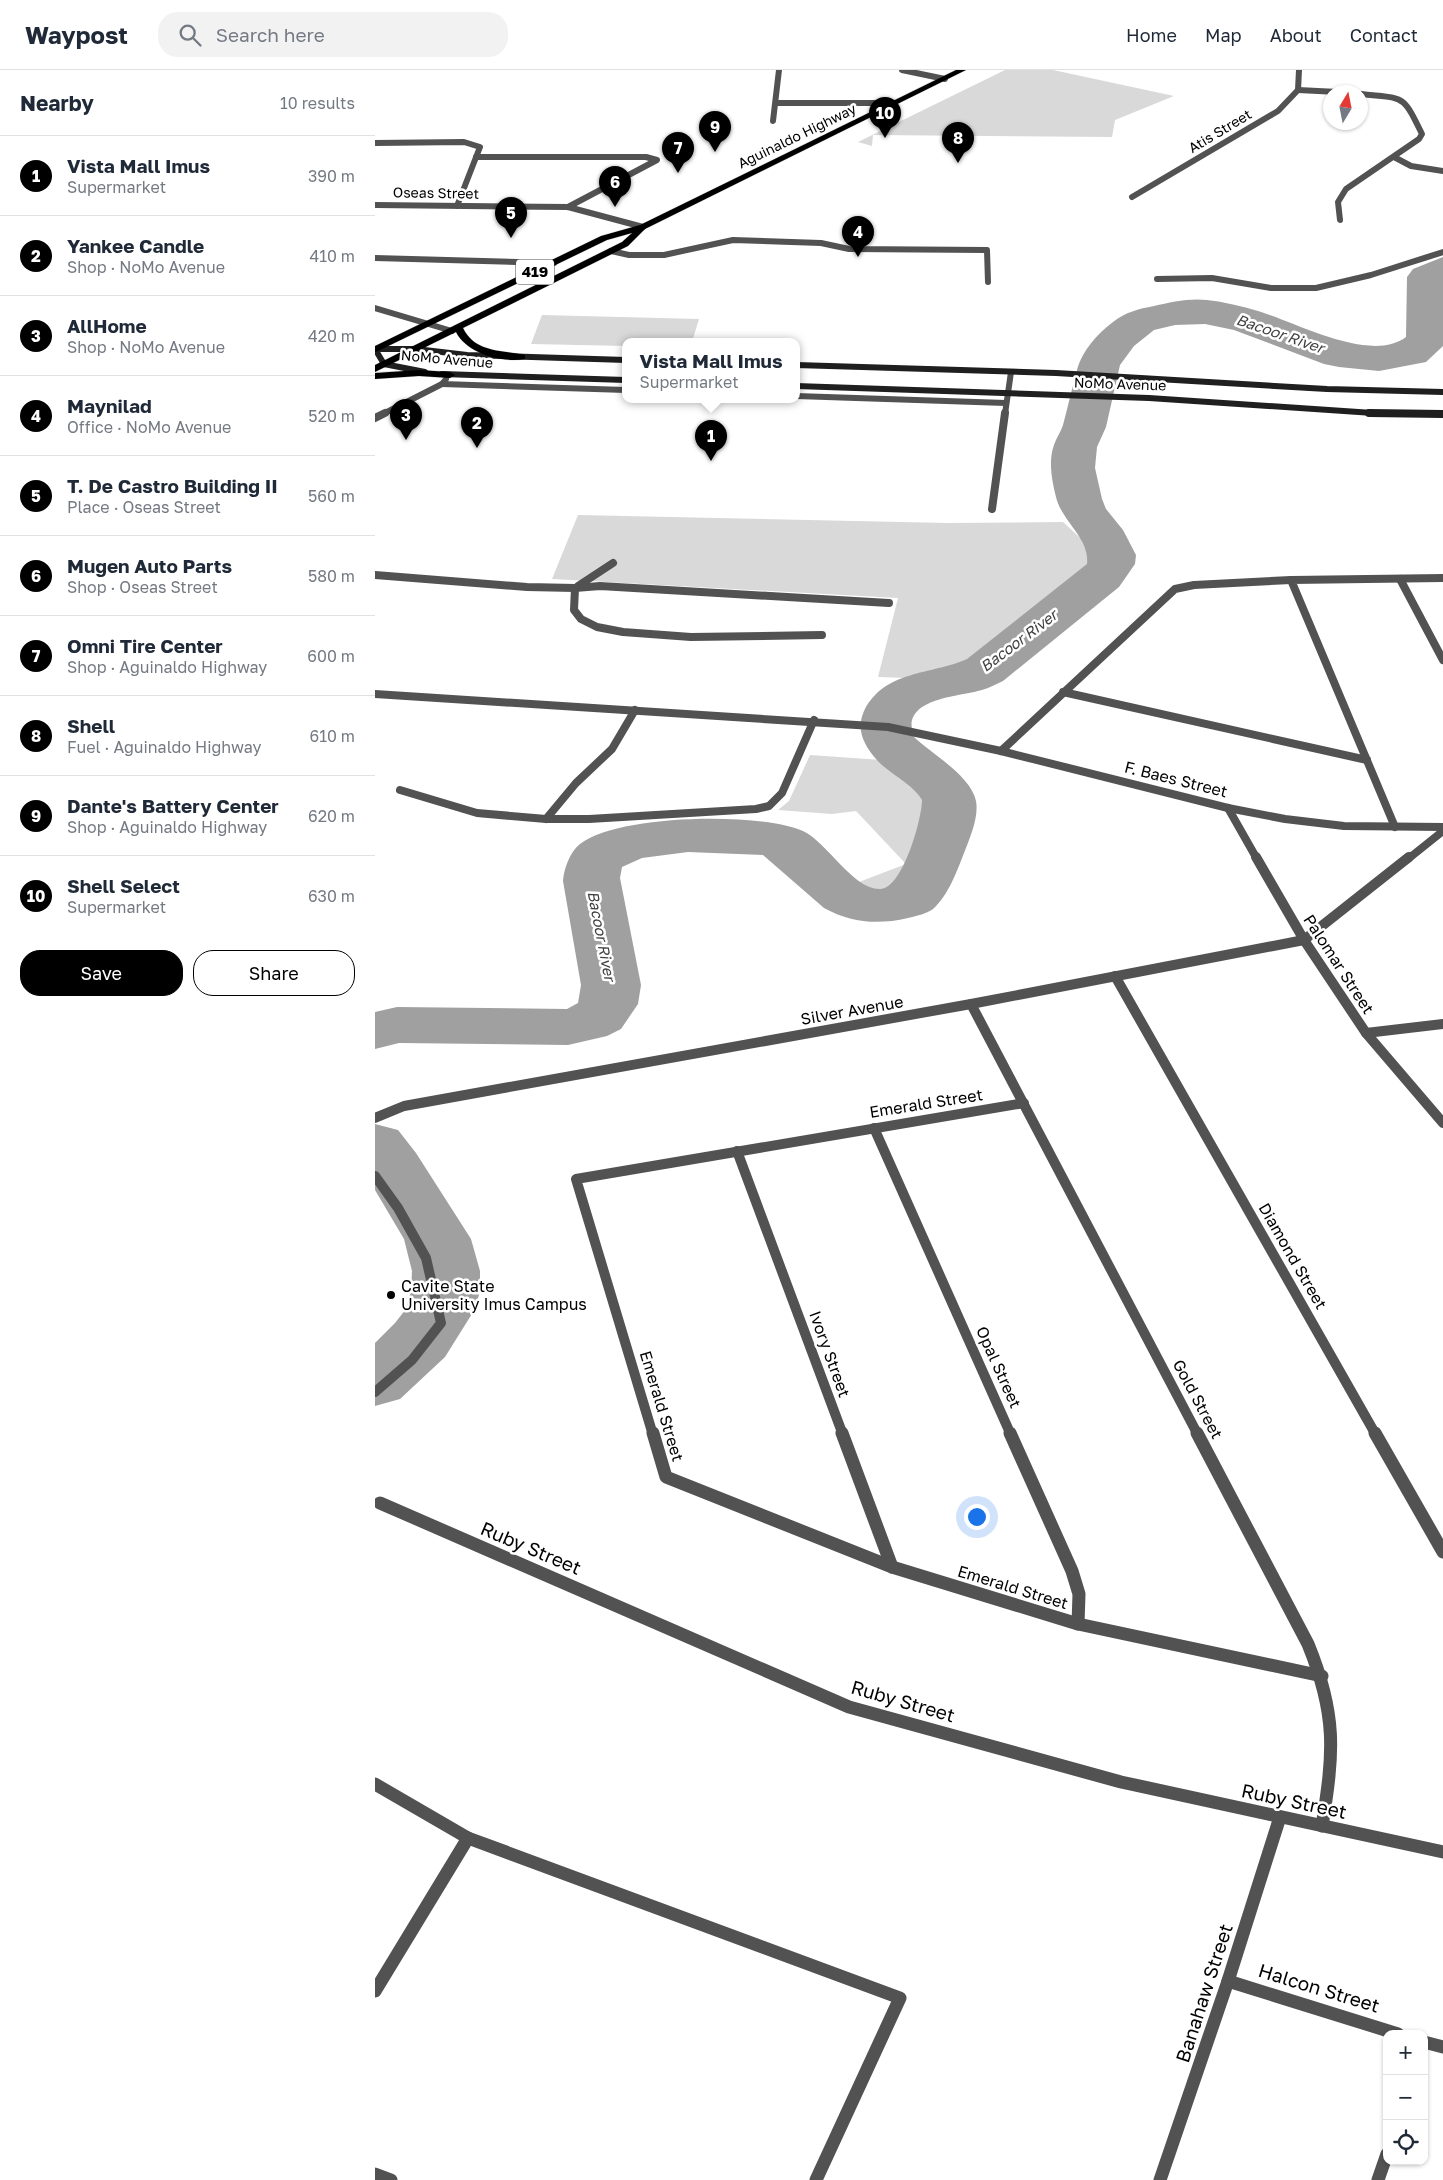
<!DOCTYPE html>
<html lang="en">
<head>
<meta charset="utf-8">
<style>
	:root { --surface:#fff; --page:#f2f2f3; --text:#1f2937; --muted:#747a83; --line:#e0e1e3; --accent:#000 }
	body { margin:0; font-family:"Golos Text",sans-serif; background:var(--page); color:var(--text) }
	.controls { position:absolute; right:15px; bottom:15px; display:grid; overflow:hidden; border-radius:10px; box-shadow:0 1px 4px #0004 }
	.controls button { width:45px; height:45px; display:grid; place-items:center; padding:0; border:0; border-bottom:1px solid var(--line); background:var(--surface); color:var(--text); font:25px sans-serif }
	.compass { position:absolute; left:948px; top:15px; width:45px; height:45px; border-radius:50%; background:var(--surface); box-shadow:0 1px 4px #0004; rotate:10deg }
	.you { position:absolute; left:601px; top:1446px; width:18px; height:18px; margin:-12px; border:4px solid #fff; border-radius:50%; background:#1a73e8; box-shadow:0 0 0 8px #1a73e833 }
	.badge { display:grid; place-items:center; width:32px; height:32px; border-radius:50%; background:var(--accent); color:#fff; font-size:16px; font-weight:700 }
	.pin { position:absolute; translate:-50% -41px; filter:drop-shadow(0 1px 2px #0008) }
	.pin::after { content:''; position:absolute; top:26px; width:18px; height:15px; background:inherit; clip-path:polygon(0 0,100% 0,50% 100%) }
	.popup { position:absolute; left:247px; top:268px; width:178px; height:65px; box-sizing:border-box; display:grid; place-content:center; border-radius:10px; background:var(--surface); filter:drop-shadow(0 1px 4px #0005); font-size:16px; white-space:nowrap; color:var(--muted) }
	.popup b { font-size:19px; color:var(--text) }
	.popup::after { content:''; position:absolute; left:50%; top:100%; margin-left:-10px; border:10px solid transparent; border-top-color:var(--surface) }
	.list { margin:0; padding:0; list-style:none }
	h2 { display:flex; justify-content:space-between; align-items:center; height:65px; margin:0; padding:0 20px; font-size:21px }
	h2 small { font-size:16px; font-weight:400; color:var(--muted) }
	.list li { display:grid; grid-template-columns:32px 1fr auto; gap:15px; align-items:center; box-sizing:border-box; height:80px; padding:0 20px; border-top:1px solid var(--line) }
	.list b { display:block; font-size:19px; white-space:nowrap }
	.list p { margin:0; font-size:16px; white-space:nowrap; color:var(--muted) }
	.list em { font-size:16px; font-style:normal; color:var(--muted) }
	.actions { display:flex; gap:10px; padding:15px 20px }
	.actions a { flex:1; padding:11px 0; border:1px solid var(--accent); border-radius:20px; text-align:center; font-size:18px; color:var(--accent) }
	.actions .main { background:var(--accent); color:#fff }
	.icon { flex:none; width:28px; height:28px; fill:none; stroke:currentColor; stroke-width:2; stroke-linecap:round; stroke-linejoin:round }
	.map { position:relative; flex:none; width:1068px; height:2110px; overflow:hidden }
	header { display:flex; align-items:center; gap:30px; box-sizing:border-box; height:70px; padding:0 25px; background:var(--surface); border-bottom:1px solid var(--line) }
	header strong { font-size:24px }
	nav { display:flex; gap:28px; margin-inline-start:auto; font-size:18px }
	.search { width:350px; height:45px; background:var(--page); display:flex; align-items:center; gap:12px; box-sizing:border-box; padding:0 18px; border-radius:20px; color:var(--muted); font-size:19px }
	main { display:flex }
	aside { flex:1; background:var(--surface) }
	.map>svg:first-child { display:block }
	.green { fill:#d9d9d9 }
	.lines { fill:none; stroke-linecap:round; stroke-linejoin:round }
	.river { fill:#a0a0a0; fill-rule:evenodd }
	.trunk-casing { stroke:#dbdbdb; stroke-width:1 }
	.service-far1 { stroke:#525252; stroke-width:6 }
	.service { stroke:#525252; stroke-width:8 }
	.minor-far3 { stroke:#525252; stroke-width:6 }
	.minor-far2 { stroke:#525252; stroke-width:8 }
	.minor-far1 { stroke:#525252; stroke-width:10 }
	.minor { stroke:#525252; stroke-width:13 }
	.secondary-far1 { stroke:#1f1f1f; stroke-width:6 }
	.secondary { stroke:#1f1f1f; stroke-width:8 }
	.trunk { fill:#000; fill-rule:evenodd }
	.poi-dot { fill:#000; stroke:#fff; stroke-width:2 }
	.labels { text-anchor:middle; stroke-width:5; stroke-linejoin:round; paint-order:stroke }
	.far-street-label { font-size:14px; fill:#000; stroke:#fff }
	.shield { fill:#fff; stroke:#4c4c4c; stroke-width:1 }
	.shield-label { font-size:15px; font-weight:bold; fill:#000 }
	.far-water-label { font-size:15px; font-style:italic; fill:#414141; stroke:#fff }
	.street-label { font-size:16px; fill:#000; stroke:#fff }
	.poi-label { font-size:16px; fill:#000; stroke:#fff; text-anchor:start }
	.near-street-label { font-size:19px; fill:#000; stroke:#fff }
</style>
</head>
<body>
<header>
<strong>Waypost</strong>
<div class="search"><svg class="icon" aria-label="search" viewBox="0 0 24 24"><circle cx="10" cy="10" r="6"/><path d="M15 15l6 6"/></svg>Search here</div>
<nav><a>Home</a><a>Map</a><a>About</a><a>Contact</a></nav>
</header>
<main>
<aside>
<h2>Nearby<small>10 results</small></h2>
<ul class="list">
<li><span class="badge">1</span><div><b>Vista Mall Imus</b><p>Supermarket</p></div><em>390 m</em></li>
<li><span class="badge">2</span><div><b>Yankee Candle</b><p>Shop · NoMo Avenue</p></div><em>410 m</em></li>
<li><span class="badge">3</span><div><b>AllHome</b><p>Shop · NoMo Avenue</p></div><em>420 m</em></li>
<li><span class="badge">4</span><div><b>Maynilad</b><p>Office · NoMo Avenue</p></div><em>520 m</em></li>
<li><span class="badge">5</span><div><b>T. De Castro Building II</b><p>Place · Oseas Street</p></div><em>560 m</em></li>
<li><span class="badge">6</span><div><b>Mugen Auto Parts</b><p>Shop · Oseas Street</p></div><em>580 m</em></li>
<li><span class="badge">7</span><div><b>Omni Tire Center</b><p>Shop · Aguinaldo Highway</p></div><em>600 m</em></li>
<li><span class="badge">8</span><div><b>Shell</b><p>Fuel · Aguinaldo Highway</p></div><em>610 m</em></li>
<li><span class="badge">9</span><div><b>Dante's Battery Center</b><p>Shop · Aguinaldo Highway</p></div><em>620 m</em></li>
<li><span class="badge">10</span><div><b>Shell Select</b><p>Supermarket</p></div><em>630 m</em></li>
</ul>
<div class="actions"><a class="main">Save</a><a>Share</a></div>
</aside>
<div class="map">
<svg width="1068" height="2110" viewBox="0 0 1068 2110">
	<rect width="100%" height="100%" fill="#fff"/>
	<g class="green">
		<polygon points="630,0 678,0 799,26 740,50 737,67 498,65 497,76 483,72"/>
		<polygon points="167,245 324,249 317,272 251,272 251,276 156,274"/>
		<polygon points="203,445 572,453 688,452 725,486 723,495 589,599 563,609 503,607 523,528 177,509"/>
		<path d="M435,685l86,6 24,15 12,11 4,16 -7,28 -19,52 -9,11c-23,7 -37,11 -55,-7l60,-23 -50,-53 -24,3 -54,-4 11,-9z"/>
	</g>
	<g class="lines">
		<g class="river">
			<path d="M1068,187v89l-17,16 -47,9 -40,-4 -15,-3 -90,-34 -29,-6 -30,1 -21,5 -20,16 -14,19 -14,62 -9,20 -2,21 7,31 4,10 17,21 13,25 -1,9 -16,23 -116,94c-7,3 -14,7 -21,9 -24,7 -83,8 -68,47 18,17 57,39 62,64 3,16 -6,37 -12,52 -7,18 -16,43 -31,56 -7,5 -17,7 -25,9 -30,7 -57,5 -84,-10l-61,-53 -75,-3 -46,6 -20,9 -2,11 21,107 -3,19 -17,25 -14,7 -39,9 -169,-2 -24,6v-37l22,-5 170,2 11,-6 3,-18 -18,-104c1,-13 7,-29 17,-37 38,-30 180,-32 223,-13 25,12 51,60 78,58 22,-2 41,-70 41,-89 -10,-17 -33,-26 -46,-41 -13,-15 -20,-30 -12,-48 20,-41 67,-36 103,-52l120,-95c3,-26 -25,-42 -31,-67 -4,-16 -8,-36 -2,-52 2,-7 7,-13 9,-20 5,-19 9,-37 14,-55 5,-19 21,-37 36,-48 13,-10 25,-13 41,-16 17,-4 35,-8 53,-6 17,2 35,6 51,11 37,11 113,53 148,26l1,-60 6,-8z"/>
			<polygon points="0,1054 23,1060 41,1083 96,1169 105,1201 105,1221 100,1239 70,1287 25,1329 0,1336 0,1273 20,1253 31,1239 36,1221 37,1201 29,1169 0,1120"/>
		</g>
		<defs>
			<g id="trunk">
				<path d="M581,0h10l-321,159 -17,17 -165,82c12,25 39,22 62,27v4c-22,4 -58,-5 -69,-27l-81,40v-7l247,-123 10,-9 -25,7 -229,111 -3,1v-6l226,-110 39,-11z"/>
				<polygon points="44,300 75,302 80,305 75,308 44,306 0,309 0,303"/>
			</g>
		</defs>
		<use href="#trunk" class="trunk-casing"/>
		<g class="service-far1">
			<polyline points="527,0 570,9"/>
			<polyline points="401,33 520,33"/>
			<polyline points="398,51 404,0"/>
			<polyline points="101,87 271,87 282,90 193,137"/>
			<polyline points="236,181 254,185 289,185 358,170 446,173 474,179 612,180 613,212"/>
			<polyline points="0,188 179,193"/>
			<polyline points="67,314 251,320"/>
			<polyline points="421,326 631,333"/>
			<polyline points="8,344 67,314 71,309"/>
			<polyline points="630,344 636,302"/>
		</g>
		<g class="service">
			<polyline points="0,348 10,343"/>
			<polyline points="617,439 630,343"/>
			<polyline points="203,516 238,493"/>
			<polyline points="200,518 225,516 514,533"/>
			<polyline points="200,518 199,540 206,549 222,557 248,562 316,567 447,565"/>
		</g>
		<g class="minor-far3">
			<polyline points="923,20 963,22"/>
			<polyline points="0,73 89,72 105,77 82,136"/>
			<polyline points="1019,87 1036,96 1068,101"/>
			<polyline points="757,127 903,41 923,20 924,0"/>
			<polyline points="0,135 193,137 268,157"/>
			<path d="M965,150l-2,-18 8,-13 73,-50 3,-5c-20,-41 -17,-35 -61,-40"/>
			<polyline points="782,209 837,208 896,218 941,218 996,205 1068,182"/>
			<polyline points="0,238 77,261"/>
		</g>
		<g class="minor-far2">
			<polyline points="0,505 152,517 200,518"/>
			<polyline points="1025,509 1068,590"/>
			<polyline points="688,622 992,690"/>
			<polyline points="0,624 513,657 626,681 853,738 910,749 969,756 1068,757"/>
			<polyline points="626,681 800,519 819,515 916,510"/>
			<polyline points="25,720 102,743 171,749 214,749 381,739 394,736 407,723 439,650"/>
			<polyline points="853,738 882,789"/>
			<polyline points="171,749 201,713 237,679 260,640"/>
			<polyline points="1020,757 916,510 1068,508"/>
			<polyline points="1033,789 1068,761"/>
		</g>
		<g class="minor-far1">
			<polyline points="881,787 929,870 991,963 1068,1053"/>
			<polyline points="740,906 1001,1365"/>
			<polyline points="596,934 823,1365"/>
			<polyline points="991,963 1068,954"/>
			<polyline points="0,1048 29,1036 596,934 929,870 1034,787"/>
			<polyline points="499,1058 636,1365"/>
			<polyline points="362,1081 468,1365"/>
			<polyline points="0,1106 23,1138 51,1188 66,1253 37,1290 0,1322"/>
			<polyline points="278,1365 201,1109 649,1033"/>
		</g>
		<g class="minor">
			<polyline points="278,1363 291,1407 517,1497 703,1554 947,1606"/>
			<polyline points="467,1363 517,1497"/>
			<polyline points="635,1363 697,1501 704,1524 703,1554"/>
			<path d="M822,1363l111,211c29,71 26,108 14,182"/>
			<polyline points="1000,1363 1068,1482"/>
			<polyline points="5,1433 474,1637 746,1712 1068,1782"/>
			<polyline points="0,1714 93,1768 525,1928 441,2110"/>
			<polyline points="853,1911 1023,1964"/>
			<polyline points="0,1921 93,1768"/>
			<polyline points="1049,1972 1068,1977"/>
			<polyline points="0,2104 16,2110"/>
			<polyline points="785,2110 853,1911 905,1747"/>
			<polyline points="1003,2110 1012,2084"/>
		</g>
		<g class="secondary-far1">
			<polyline points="421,295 681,303 952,319 1068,322"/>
			<polyline points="50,302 9,294 0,279 41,279 92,285 251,290"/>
			<polyline points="67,304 251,310"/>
			<polyline points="421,316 774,328 1013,344"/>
		</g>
		<polyline class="secondary" points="994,343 1068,344"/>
		<use href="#trunk" class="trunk"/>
	</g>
	<circle class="poi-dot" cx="16" cy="1225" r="5"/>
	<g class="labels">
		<g class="far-street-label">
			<text transform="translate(845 61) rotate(-31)" y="5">Atis Street</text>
			<text transform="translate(422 66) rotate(-26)" y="5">Aguinaldo Highway</text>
			<text transform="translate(61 123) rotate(1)" y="5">Oseas Street</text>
			<text transform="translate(72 289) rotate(5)" y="5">NoMo Avenue</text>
			<text transform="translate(745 314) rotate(2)" y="5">NoMo Avenue</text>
		</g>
		<rect class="shield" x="141" y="189.5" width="38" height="25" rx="4"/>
		<g class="shield-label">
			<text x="160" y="207">419</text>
		</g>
		<g class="far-water-label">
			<text transform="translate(905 264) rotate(19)" y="5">Bacoor River</text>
			<text transform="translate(644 571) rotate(-37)" y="5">Bacoor River</text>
			<text transform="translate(226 866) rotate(79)" y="5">Bacoor River</text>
		</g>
		<g class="street-label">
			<text transform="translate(801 709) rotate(14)" y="6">F. Baes Street</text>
			<text transform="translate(964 894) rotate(57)" y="6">Palomar Street</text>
			<text transform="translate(477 940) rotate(-10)" y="6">Silver Avenue</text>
			<text transform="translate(551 1033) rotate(-9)" y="6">Emerald Street</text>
			<text transform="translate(918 1186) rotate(60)" y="6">Diamond Street</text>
			<text transform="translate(455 1284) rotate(70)" y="6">Ivory Street</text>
			<text transform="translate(624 1297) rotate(66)" y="6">Opal Street</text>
			<text transform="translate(823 1329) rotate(62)" y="6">Gold Street</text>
			<text transform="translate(287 1336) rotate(73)" y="6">Emerald Street</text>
			<text transform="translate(638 1517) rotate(17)" y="6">Emerald Street</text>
		</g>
		<g class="poi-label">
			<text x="26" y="1222">Cavite State<tspan x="26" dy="18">University Imus Campus</tspan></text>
		</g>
		<g class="near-street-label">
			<text transform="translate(156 1478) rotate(23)" y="7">Ruby Street</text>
			<text transform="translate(528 1631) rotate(16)" y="7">Ruby Street</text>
			<text transform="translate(919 1731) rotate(12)" y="7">Ruby Street</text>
			<text transform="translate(944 1918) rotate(17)" y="7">Halcon Street</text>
			<text transform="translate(829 1923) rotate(-72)" y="7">Banahaw Street</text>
		</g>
	</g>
</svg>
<div class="controls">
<button>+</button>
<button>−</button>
<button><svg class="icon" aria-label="locate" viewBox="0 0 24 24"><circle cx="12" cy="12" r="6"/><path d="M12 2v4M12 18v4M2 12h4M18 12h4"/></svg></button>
</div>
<svg class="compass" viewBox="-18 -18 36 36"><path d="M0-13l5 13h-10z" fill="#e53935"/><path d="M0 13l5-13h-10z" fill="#747a83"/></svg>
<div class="you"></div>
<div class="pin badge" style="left:336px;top:391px">1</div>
<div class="popup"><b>Vista Mall Imus</b>Supermarket</div>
<div class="pin badge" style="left:102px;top:378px">2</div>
<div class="pin badge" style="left:31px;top:370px">3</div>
<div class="pin badge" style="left:483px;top:187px">4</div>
<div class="pin badge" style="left:136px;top:168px">5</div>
<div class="pin badge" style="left:240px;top:137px">6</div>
<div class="pin badge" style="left:303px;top:103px">7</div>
<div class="pin badge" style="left:583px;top:93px">8</div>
<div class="pin badge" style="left:340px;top:82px">9</div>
<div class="pin badge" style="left:510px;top:68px">10</div>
</div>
</main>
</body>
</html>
